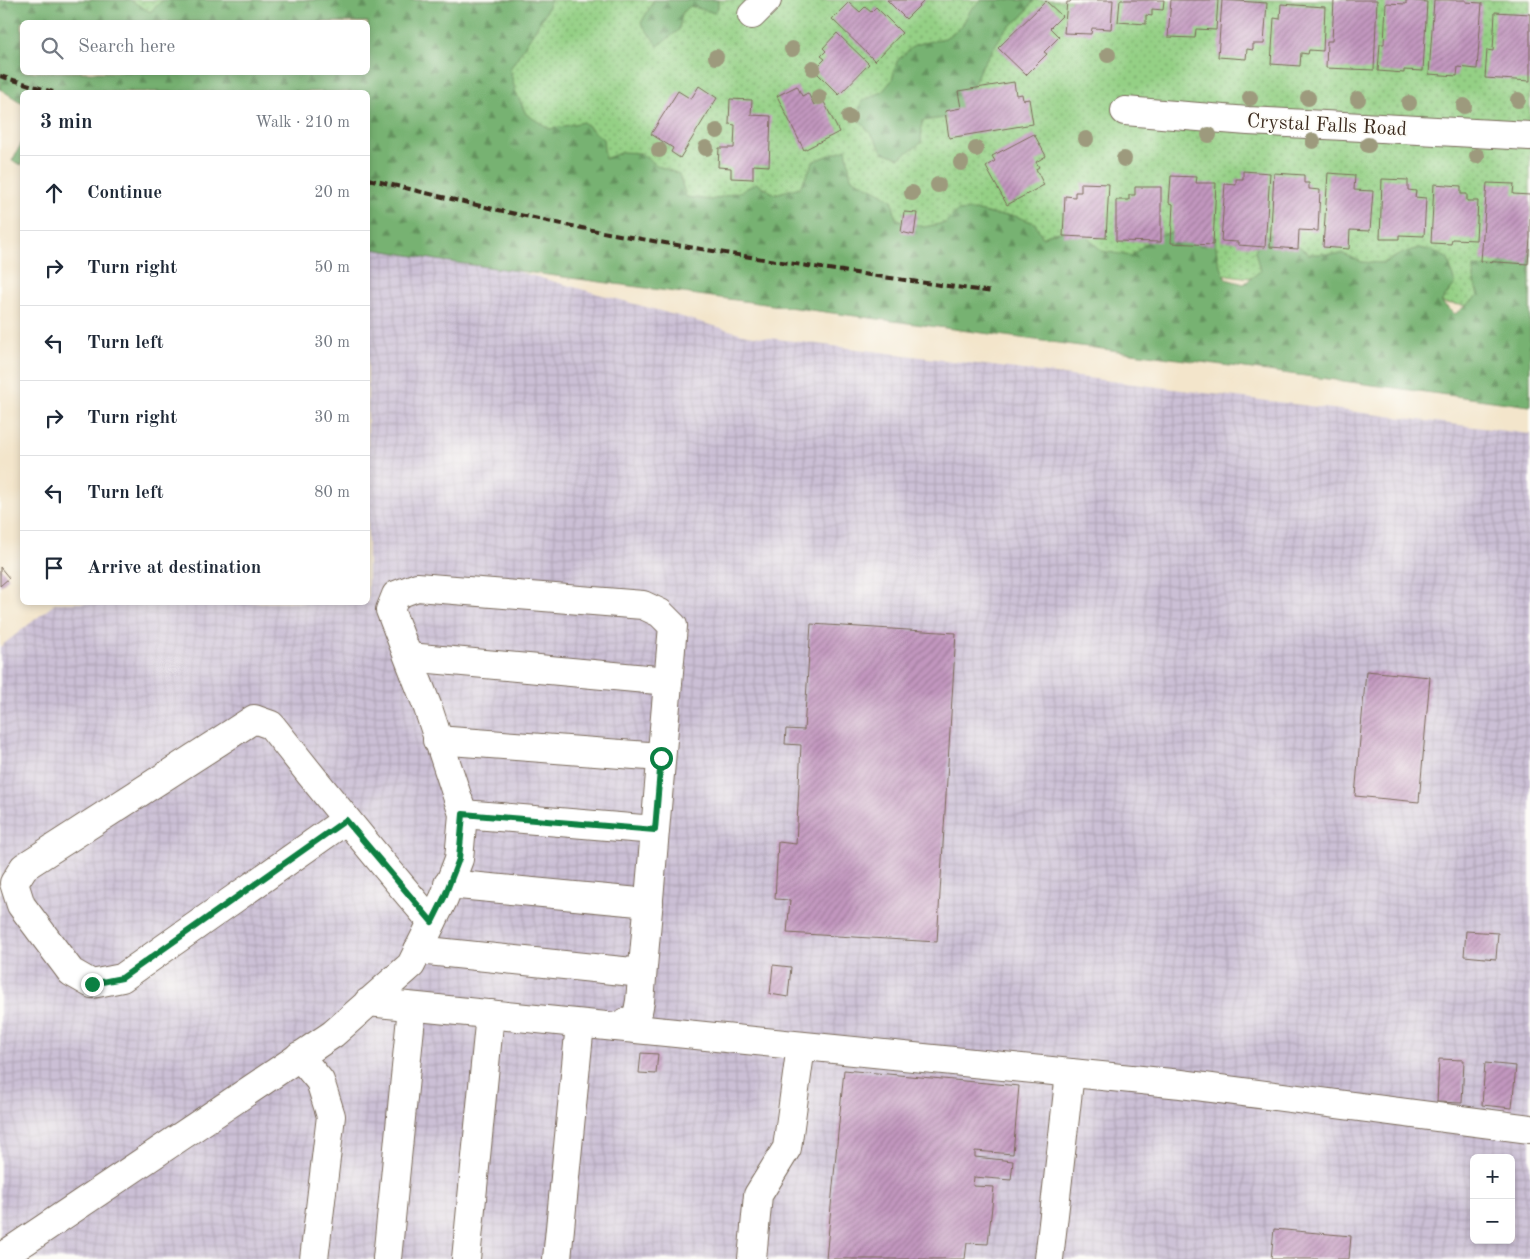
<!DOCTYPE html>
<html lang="en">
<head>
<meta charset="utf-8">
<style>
	:root { --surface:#fff; --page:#f6f6f7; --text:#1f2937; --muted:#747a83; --line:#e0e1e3 }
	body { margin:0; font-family:"Old Standard TT",serif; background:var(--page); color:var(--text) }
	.controls { position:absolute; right:15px; bottom:15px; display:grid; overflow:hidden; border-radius:8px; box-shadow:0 2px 8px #0003 }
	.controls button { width:45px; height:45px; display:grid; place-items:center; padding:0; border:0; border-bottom:1px solid var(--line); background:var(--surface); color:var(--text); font:25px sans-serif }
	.stop { position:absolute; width:15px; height:15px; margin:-11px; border:4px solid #0b8043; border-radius:50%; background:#fff }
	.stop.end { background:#0b8043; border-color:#fff; box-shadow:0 1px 5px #0008 }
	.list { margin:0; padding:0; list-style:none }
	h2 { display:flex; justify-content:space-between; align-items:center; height:65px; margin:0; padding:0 20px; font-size:21px }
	h2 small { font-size:16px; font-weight:400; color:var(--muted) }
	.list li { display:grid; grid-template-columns:32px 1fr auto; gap:15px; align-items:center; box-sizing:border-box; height:75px; padding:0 20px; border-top:1px solid var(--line) }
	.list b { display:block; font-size:19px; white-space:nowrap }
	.list em { font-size:16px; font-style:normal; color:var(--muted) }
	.icon { flex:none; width:28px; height:28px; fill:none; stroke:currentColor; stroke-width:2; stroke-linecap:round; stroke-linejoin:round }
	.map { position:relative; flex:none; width:1530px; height:1259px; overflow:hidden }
	.search { position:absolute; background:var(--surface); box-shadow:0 2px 8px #0003; left:20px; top:20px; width:350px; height:55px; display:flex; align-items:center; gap:12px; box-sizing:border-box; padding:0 18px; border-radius:8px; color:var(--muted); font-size:19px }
	.panel { position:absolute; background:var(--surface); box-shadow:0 2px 8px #0003; left:20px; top:90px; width:350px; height:515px; border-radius:8px }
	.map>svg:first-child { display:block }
	.industrial { fill:url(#industrial-grid); fill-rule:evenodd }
	.grass { fill:url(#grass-dots); stroke:#687d52 }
	.forest { fill:url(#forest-firs); stroke:#596e48; fill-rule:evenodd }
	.building { fill:url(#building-hatch) }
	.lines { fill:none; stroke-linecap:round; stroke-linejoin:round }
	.minor-casing { stroke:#7b6b5b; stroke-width:30 }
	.minor { stroke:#fff; stroke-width:28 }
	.rail { stroke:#3b2a1e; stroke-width:4; stroke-dasharray:8 4; stroke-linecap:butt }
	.tree { fill:#9d9a7d }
	.route { stroke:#0b8043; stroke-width:6 }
	.labels { text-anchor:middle; stroke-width:4; stroke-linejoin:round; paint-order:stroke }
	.street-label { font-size:20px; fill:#3b2a1e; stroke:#fdfcf7 }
</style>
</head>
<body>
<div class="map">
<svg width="1530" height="1259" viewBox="0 0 1530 1259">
	<defs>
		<pattern id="industrial-grid" width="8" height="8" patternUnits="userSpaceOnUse" patternTransform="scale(1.25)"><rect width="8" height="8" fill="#cbbfd5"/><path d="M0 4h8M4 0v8" fill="none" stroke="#afa4b6"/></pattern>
		<pattern id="grass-dots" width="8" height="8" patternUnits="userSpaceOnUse" patternTransform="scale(1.25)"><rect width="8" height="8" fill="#94d085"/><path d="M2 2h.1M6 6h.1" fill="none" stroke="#7aa96c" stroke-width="1.8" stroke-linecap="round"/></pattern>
		<pattern id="forest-firs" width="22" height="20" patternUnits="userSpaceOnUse" patternTransform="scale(1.25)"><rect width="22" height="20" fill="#77b272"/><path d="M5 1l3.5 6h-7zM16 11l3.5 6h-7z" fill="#63915d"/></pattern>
		<pattern id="building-hatch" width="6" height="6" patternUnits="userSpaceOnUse" patternTransform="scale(1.25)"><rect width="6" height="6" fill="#c297bf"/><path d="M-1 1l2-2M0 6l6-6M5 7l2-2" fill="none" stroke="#9f7b9b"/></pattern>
	</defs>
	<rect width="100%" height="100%" fill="#fdfcf7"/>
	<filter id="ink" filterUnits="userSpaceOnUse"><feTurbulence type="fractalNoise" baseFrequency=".02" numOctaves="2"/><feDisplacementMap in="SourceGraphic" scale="10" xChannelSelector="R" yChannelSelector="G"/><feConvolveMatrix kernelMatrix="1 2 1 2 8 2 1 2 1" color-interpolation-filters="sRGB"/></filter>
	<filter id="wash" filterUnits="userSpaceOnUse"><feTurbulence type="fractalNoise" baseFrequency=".0096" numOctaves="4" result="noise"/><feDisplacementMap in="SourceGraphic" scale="20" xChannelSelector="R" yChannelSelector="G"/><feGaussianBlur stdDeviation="1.12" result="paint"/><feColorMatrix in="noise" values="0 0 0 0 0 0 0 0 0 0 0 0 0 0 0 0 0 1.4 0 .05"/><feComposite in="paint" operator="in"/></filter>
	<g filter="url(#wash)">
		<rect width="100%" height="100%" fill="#f3e5cb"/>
		<path class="industrial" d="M368,230l379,105 783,99v825h-1530v-612l56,-44 312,-1zM1474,1158h37v82h-37z"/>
		<polygon class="grass" points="6,0 1530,0 1530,314 701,207 368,92 368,22 39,22"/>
		<g class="forest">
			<path d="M0,0h130l20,12 13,-12h388l-8,17 -33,52 5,21 11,24 24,15 33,-7 20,17 2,20 17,-7 18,1 18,13 21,8 7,23 25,3 31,-9 14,-8 19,11 25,-7 14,-26 32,-12 5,29 28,14 13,8 4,19 28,8 21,-4 12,-12 18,-1 20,5 20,1 20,7 8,15 5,-4 30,-5 24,22 29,5 23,-20 21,-4 23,7 16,-4 4,25 8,19 18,5 16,-13 -5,-20 4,-11 12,-6 20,6 18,14h34l19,8 21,1 20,-10 16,-5 15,3 14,8 7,25 -14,18 14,12 23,-18 -4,-15v-14h21l22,-11 13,-3v153l-1087,-145 -75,-13v-156h-346v11l-22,-14zM22,22h346v50h-346z"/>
			<polygon points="654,0 718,0 718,7 715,13 690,6 682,13 679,30 658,46 641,23"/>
			<polygon points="982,0 1034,0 1023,16 1005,30 980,69 967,100 951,117 922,121 921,143 899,158 883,152 872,135 857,118 862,101 882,92 892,80 897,61 914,45 945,38 961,27 971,9"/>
			<polygon points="22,142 22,165 12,161"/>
		</g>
		<g id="blocks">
			<g class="building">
				<polygon points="887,0 925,0 906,19"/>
				<polygon points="1071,0 1113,0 1111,29 1092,28 1091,34 1064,33 1067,2 1070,2"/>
				<polygon points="1120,0 1164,0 1163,10 1152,9 1152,16 1146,15 1146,24 1118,22"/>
				<polygon points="1171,0 1218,0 1216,30 1196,29 1195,38 1168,37"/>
				<polygon points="1222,0 1267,3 1264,44 1253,44 1253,50 1247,49 1246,59 1218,57"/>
				<polygon points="1334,0 1377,0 1374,70 1326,68 1327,41 1332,41"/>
				<polygon points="1406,0 1427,2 1423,71 1404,70 1404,73 1378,71 1380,44 1384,44 1386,3 1406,4"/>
				<polygon points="1434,0 1466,0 1466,2 1482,3 1477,69 1458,67 1457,76 1429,74"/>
				<polygon points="1046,1 1062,16 1050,28 1059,37 1044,52 1047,54 1026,75 998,48"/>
				<polygon points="849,2 860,12 865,7 871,12 876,7 902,33 875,61 832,19"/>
				<polygon points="1281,4 1325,7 1323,51 1309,50 1308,54 1301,53 1300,66 1271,64 1274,18 1280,19"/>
				<polygon points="1495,12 1530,14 1530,81 1485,78 1487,50 1493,51"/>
				<polygon points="837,33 869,64 839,95 814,70 825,59 821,56 826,51 823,48"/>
				<polygon points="1014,82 1016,95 1022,94 1023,100 1029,99 1033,124 949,138 945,111 961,108 958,91"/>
				<polygon points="699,86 717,98 680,158 671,152 673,148 651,134 678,91 691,99"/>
				<polygon points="797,86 802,96 808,93 814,105 823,100 839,132 804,150 777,96"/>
				<polygon points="730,99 752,100 751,115 771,116 769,166 753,165 753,179 731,178 731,168 718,167 719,148 734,148 735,125 729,124"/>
				<polygon points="1034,134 1046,156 1036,162 1039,167 1036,169 1044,185 1007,205 986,167 995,161 992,156"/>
				<polygon points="1243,171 1270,173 1265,247 1238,245 1238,242 1221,241 1225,184 1236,185 1236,179 1243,179"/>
				<polygon points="1274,173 1304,175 1304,183 1309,183 1309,189 1320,190 1318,231 1299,230 1298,249 1270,247"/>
				<polygon points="1328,173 1355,175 1354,190 1373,191 1370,231 1350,230 1349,249 1323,247"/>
				<polygon points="1171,176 1197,177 1196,183 1216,183 1213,245 1171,243 1173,204 1169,203"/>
				<polygon points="1382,179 1408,180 1408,190 1416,191 1415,197 1426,198 1424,236 1399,235 1399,239 1380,239"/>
				<polygon points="1081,183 1109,184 1106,238 1063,236 1065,196 1075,197 1075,192 1081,192"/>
				<polygon points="1487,183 1514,184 1513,194 1530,195 1530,238 1528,264 1481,261"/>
				<polygon points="1434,184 1461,186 1461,194 1467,194 1467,201 1478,201 1476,240 1452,239 1451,244 1431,243"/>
				<polygon points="1135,187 1161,187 1161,242 1116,241 1116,200 1129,200 1129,195 1135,195"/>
				<polygon points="904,212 917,213 914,235 901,232"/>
				<polygon points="0,567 9,578 0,586"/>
				<polygon points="811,624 956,633 937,942 787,933 790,900 775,899 778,842 796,844 801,745 785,744 786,729 804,730"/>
				<polygon points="1366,671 1430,677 1419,802 1355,796"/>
				<polygon points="1466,931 1498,933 1496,959 1464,956"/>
				<polygon points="773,965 791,967 788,997 770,994"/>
				<polygon points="641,1053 658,1054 656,1074 639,1073"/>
				<polygon points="1439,1059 1464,1060 1462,1103 1437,1102"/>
				<polygon points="1485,1063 1516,1066 1512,1108 1482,1105"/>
				<polygon points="844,1070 1019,1086 1013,1154 975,1151 975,1157 1013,1161 1011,1180 974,1177 973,1186 994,1187 988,1244 967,1243 965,1259 826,1259"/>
				<polygon points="1274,1229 1351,1236 1349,1259 1271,1259"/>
			</g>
		</g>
	</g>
	<g filter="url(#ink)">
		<use href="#blocks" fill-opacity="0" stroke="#7b6b5b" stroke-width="1"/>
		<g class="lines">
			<defs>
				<g id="minor">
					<polyline points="752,15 767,0"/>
					<polyline points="1125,111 1248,121 1530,136"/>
					<polyline points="409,657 668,681"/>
					<polyline points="437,740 661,757"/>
					<polyline points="463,814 655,830"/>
					<path d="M346,820l-224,158 -30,6 -21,-12 -50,-67 -7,-22 10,-16 230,-148 17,6c53,67 106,133 161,197"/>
					<polyline points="448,884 649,903"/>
					<polyline points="418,950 642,973"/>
					<polyline points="616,1027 1181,1084 1530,1129"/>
					<polyline points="299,1056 320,1081 331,1116 314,1259"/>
					<polyline points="0,1258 333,1034 411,965 444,898 459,859 463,814 428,708 390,610 396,595 417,587 643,605 660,613 673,626 640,1001 637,1017 616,1027 368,1002"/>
					<polyline points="387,1259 412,1007"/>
					<polyline points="466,1259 490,1014"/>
					<polyline points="557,1259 580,1024"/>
					<polyline points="752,1259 758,1195 787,1148 801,1046"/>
					<polyline points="1049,1259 1070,1073"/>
				</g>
			</defs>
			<use href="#minor" class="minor-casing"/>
			<use href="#minor" class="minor"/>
			<g class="rail">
				<polyline points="0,76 53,92"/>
				<path d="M368,179c79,19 159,39 240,54 128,23 256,42 385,59"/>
			</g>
		</g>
		<g class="tree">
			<circle cx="792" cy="49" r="8"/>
			<circle cx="1108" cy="55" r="8"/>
			<circle cx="716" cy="57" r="8"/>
			<circle cx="813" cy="68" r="8"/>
			<circle cx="819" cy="97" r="8"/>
			<circle cx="1250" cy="98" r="8"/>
			<circle cx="1308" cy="98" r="8"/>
			<circle cx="1358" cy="99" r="8"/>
			<circle cx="1518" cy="100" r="8"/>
			<circle cx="1409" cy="103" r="8"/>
			<circle cx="1464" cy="106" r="8"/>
			<circle cx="849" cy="117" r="8"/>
			<circle cx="717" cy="131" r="8"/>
			<circle cx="1209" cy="135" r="8"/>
			<circle cx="1086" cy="139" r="8"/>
			<circle cx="1313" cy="141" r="8"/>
			<circle cx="1368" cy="145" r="8"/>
			<circle cx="706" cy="148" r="8"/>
			<circle cx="976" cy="149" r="8"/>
			<circle cx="659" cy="150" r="8"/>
			<circle cx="1477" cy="156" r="8"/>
			<circle cx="1124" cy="159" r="8"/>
			<circle cx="961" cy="163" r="8"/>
			<circle cx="938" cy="185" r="8"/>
			<circle cx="912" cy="193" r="8"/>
		</g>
	</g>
	<g class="lines" filter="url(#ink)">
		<polyline class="route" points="92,984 122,978 346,820 432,922 444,898 459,859 463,814 655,830 661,758"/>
	</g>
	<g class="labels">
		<g class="street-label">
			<text transform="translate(1327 124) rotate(3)" y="7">Crystal Falls Road</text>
		</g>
	</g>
</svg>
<div class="controls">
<button>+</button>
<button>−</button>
</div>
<div class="stop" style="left:661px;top:758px"></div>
<div class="stop end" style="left:92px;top:984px"></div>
<div class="search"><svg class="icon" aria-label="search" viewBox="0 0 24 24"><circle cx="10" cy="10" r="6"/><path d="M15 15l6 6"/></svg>Search here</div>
<section class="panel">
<h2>3 min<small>Walk · 210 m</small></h2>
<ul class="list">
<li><svg class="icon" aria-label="ahead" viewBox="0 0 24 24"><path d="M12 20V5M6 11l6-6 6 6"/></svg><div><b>Continue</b></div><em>20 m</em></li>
<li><svg class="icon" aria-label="right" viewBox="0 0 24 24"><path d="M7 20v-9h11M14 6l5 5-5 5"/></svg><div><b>Turn right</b></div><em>50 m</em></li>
<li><svg class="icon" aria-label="left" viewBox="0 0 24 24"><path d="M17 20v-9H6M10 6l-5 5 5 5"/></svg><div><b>Turn left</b></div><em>30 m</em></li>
<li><svg class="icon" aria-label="right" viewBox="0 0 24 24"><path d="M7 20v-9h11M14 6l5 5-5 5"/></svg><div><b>Turn right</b></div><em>30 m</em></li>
<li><svg class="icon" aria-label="left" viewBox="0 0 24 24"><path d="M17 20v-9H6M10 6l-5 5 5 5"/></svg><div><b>Turn left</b></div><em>80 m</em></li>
<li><svg class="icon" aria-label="arrive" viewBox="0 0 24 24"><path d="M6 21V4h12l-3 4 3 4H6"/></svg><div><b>Arrive at destination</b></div></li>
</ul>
</section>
</div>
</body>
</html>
